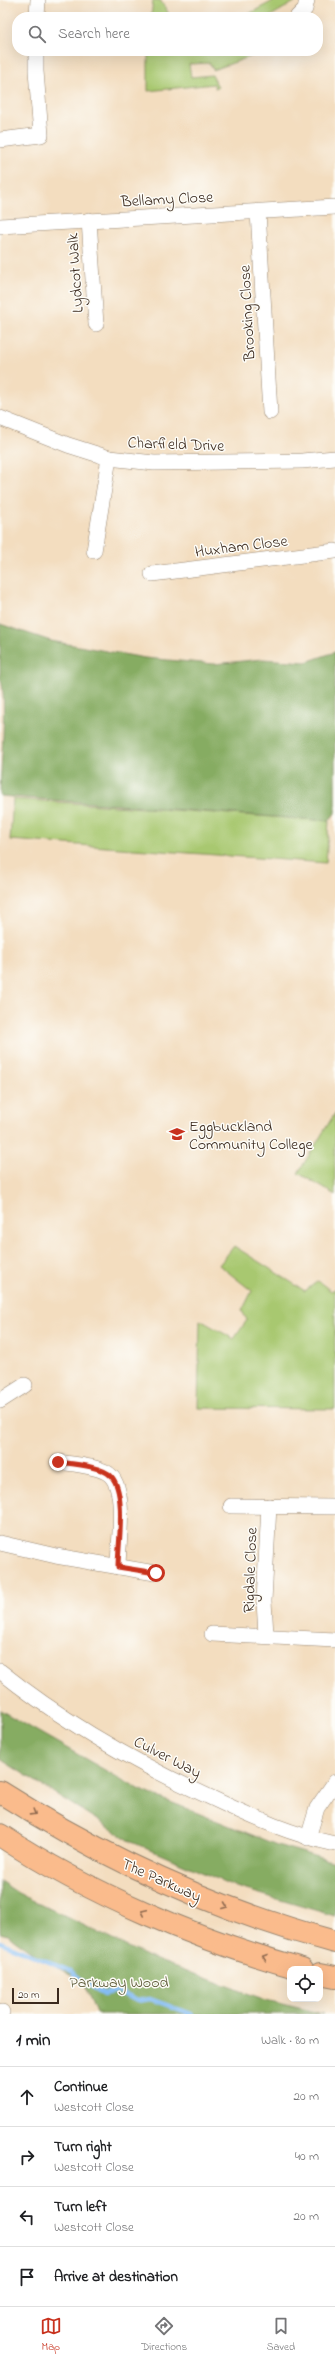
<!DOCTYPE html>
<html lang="en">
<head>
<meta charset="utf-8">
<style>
	:root { --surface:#fff; --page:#f6f6f6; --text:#202124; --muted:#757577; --line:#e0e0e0; --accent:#c8321e }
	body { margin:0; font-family:"Indie Flower",sans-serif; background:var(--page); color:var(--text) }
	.controls { position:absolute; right:12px; bottom:12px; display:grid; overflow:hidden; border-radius:8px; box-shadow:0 4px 16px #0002 }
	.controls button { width:36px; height:36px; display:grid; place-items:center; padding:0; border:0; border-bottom:1px solid var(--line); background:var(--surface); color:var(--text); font:20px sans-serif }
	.scale { position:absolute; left:12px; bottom:10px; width:47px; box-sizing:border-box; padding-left:4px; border:2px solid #3b2a1e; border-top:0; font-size:11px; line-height:14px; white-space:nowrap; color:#3b2a1e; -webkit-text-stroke:3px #fdfcf7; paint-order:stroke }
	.stop { position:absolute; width:12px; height:12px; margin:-9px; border:3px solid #c8321e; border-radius:50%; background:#fff }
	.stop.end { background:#c8321e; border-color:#fff; box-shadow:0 1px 4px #0008 }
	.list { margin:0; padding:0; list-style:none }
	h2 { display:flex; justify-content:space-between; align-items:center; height:52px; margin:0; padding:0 16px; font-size:17px }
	h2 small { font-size:13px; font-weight:400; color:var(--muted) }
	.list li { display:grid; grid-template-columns:26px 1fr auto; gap:12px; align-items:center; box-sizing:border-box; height:60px; padding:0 16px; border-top:1px solid var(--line) }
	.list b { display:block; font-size:15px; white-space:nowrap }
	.list p { margin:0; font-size:13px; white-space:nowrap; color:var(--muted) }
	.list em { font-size:13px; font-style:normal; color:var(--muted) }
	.icon { flex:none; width:22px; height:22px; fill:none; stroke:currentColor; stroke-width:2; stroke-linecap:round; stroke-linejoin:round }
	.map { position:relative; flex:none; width:335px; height:2014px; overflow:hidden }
	.search { position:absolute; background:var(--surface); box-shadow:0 4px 16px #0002; left:12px; right:12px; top:12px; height:44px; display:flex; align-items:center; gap:10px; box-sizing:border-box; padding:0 14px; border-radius:16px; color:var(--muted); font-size:15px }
	.sheet { height:292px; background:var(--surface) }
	nav { display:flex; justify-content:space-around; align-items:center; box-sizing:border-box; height:56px; border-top:1px solid var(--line); background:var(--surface); font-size:11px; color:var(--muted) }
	nav a { display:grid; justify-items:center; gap:2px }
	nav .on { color:var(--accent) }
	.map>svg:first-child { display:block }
	.green { fill:#a8c870; stroke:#727947 }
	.forest { fill:#86ac62; stroke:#606b40 }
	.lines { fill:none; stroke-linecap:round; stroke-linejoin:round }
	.stream { stroke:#83bcf4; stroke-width:4.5 }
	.minor-casing { stroke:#97846e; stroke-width:16 }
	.trunk-casing { stroke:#97846e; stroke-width:24 }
	.minor { stroke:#fff; stroke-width:15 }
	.trunk { stroke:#fabb8c; stroke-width:22 }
	.oneway { stroke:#916b50 }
	.route { stroke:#c8321e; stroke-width:5 }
	.labels { text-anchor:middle; stroke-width:3; stroke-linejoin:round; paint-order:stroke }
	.street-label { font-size:16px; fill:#3b2a1e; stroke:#fdfcf7 }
	.poi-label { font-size:16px; fill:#3b2a1e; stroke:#fdfcf7; text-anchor:start }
	.park-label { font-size:16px; fill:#5c5937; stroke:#fdfcf7 }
</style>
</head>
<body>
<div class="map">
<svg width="335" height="2014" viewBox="0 0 335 2014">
	<rect width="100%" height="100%" fill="#fdfcf7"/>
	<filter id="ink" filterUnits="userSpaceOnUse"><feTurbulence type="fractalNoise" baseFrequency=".025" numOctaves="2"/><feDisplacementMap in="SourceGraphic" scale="8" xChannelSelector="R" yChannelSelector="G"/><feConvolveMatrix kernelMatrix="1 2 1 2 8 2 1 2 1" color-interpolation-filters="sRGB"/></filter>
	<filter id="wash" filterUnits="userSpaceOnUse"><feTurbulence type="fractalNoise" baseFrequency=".012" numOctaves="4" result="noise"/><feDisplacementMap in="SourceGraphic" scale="16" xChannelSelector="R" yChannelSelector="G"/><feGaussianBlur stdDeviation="0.9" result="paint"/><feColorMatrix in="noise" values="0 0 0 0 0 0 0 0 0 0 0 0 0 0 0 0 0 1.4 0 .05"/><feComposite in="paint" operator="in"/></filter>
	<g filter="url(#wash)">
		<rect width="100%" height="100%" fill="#f3ddbf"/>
		<g class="green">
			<polygon points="153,0 160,0 171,17 151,17"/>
			<polygon points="275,0 298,0 269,17 243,17"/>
			<polygon points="148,51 266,51 213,70 210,63 189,64 191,77 212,75 218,87 215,88 214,84 148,91"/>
			<polygon points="13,799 329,821 326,863 10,840"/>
			<polygon points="335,1113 335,1195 298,1173"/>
			<polygon points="234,1246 305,1291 318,1281 331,1291 335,1289 335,1409 198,1408 200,1320 234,1339 247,1320 242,1311 252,1291 219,1265"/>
		</g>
		<g class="forest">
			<path d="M0,624l51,17 94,17 69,6 48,-5 44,3 29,-10v161l-6,8 -329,-25c0,-23 8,-102 0,-118z"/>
			<polygon points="0,1710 138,1789 277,1845 335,1862 335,1916 236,1887 132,1842 0,1759"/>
			<polygon points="0,1881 18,1893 148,1957 266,2000 323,2014 96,2014 84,1983 36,1955 8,1935 0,1933"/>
		</g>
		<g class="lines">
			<path class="stream" d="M0,1942l71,29c8,11 23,16 33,23l14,-3 19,10 13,-2 42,15"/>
		</g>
	</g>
	<g filter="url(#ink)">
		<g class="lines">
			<defs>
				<g id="minor">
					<polyline points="37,17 38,0"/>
					<polyline points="297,17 305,9 307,0"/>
					<polyline points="0,140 41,135 36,71 36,51"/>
					<polyline points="258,212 270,412"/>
					<polyline points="89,220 96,324"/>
					<polyline points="0,226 335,207"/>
					<polyline points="0,418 68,445 109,458 154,463 302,461 335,458"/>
					<polyline points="94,551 109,458"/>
					<polyline points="152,574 335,551"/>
					<polyline points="0,1401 25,1385"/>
					<path d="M58,1462c13,2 44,4 53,14 16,17 7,69 7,91"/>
					<polyline points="231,1506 335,1507"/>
					<polyline points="0,1543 56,1556 155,1573"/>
					<polyline points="212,1634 335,1640"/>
					<polyline points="266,1635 264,1601 269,1506"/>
					<path d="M0,1671c66,53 139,94 216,129 38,18 77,35 119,44"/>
					<polyline points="308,1838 317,1808 335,1782"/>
					<polyline points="1,2014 2,2012"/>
				</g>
				<g id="trunk">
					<path d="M0,1792c104,66 216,118 335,150"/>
					<path d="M0,1835c88,58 200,106 302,134"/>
					<polyline points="320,1974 335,1977"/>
				</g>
			</defs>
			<use href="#minor" class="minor-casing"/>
			<use href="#trunk" class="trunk-casing"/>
			<use href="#minor" class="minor"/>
			<use href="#trunk" class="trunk"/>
		</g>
		<defs><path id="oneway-chevron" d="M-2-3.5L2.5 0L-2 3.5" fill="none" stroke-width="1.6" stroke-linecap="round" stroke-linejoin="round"/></defs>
		<g class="oneway">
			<use href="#oneway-chevron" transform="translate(33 1813) rotate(32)"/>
			<use href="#oneway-chevron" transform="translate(225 1906) rotate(22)"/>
			<use href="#oneway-chevron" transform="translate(144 1912) rotate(-155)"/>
			<use href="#oneway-chevron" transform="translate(265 1957) rotate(-162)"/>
		</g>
	</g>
	<g class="lines" filter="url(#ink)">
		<path class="route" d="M58,1462c13,2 44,4 53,14 16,17 7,69 7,91l38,6"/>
	</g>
	<defs>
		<symbol id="school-bare" viewBox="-9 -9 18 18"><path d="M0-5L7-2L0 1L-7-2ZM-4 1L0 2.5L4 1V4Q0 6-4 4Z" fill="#c8321e" stroke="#fdfcf7" stroke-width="2.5" paint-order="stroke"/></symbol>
	</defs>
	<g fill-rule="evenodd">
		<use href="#school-bare" x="166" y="1123" width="22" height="22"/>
	</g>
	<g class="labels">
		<g class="street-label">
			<text transform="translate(167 198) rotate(-3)" y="6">Bellamy Close</text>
			<text transform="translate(74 273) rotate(-94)" y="6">Lydcot Walk</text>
			<text transform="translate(246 313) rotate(-93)" y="6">Brooking Close</text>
			<text transform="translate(176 443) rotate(2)" y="6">Charfield Drive</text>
			<text transform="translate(241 545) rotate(-7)" y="6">Huxham Close</text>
			<text transform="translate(249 1570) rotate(-88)" y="6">Rigdale Close</text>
			<text transform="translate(168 1756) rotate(27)" y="6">Culver Way</text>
			<text transform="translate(162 1879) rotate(24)" y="6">The Parkway</text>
		</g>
		<g class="poi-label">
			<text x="189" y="1131">Eggbuckland<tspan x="189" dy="18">Community College</tspan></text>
		</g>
		<g class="park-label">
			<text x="119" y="1987">Parkway Wood</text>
		</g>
	</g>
</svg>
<div class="controls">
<button><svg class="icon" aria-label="locate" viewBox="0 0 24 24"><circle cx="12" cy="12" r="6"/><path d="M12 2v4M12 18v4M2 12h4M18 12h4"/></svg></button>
</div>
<div class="scale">20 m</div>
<div class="stop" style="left:156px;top:1573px"></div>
<div class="stop end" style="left:58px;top:1462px"></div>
<div class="search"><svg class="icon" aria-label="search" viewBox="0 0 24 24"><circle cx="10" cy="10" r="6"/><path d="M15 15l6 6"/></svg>Search here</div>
</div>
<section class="sheet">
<h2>1 min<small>Walk · 80 m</small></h2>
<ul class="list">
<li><svg class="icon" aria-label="ahead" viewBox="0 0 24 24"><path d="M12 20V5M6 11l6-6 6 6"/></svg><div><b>Continue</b><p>Westcott Close</p></div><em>20 m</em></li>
<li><svg class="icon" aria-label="right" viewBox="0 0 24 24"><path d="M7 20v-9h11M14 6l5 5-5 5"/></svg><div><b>Turn right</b><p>Westcott Close</p></div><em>40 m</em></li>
<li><svg class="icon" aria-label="left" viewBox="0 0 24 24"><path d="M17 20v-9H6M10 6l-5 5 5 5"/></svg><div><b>Turn left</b><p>Westcott Close</p></div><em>20 m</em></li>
<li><svg class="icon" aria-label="arrive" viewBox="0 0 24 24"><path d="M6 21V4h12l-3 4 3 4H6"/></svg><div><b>Arrive at destination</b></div></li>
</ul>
</section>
<nav>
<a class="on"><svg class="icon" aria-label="map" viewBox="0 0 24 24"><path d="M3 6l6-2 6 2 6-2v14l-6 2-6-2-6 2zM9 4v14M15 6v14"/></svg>Map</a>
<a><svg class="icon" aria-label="directions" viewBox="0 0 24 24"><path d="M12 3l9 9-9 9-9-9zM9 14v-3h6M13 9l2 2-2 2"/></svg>Directions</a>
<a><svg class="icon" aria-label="saved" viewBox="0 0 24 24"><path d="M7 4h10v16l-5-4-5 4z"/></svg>Saved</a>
</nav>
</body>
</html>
